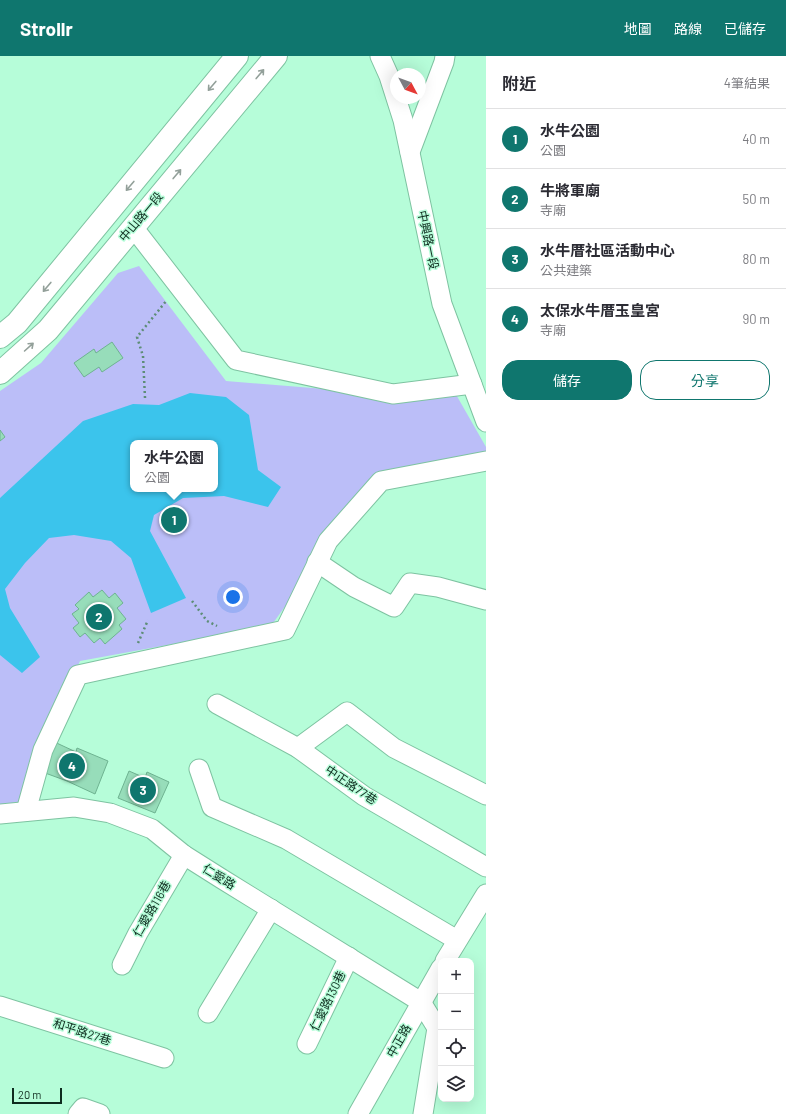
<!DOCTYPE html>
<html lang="zh-TW">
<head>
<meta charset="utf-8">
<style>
	:root { --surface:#fff; --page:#f7f7f7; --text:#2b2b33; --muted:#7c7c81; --line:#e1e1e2; --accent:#0f766e }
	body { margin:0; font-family:Barlow,"Noto Sans TC",sans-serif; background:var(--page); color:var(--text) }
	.controls { position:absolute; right:12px; bottom:12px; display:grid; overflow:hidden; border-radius:8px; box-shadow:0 4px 16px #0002 }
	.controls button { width:36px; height:36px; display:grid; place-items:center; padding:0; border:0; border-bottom:1px solid var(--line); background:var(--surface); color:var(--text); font:20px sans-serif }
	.compass { position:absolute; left:390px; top:12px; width:36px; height:36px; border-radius:50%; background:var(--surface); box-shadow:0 4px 16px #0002; rotate:131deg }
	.scale { position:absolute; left:12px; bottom:10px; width:50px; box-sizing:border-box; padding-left:4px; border:2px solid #0f2c1f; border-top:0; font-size:11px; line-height:14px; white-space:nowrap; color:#0f2c1f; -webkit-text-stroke:3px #b6fdd9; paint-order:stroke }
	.you { position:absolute; left:233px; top:541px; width:14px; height:14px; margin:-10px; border:3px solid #fff; border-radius:50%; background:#1a73e8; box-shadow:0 0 0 6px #1a73e833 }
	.badge { display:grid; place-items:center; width:26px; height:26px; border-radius:50%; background:var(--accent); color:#fff; font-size:13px; font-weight:700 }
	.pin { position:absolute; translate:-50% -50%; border:2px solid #fff; box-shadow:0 1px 4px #0006 }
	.popup { position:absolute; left:130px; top:384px; width:88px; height:52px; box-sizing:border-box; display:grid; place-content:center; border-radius:8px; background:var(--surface); filter:drop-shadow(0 1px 3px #0005); font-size:13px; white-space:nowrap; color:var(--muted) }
	.popup b { font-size:15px; color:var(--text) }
	.popup::after { content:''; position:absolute; left:50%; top:100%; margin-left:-8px; border:8px solid transparent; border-top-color:var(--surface) }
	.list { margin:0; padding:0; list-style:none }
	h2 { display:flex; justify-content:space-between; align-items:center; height:52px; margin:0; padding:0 16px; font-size:17px }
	h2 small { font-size:13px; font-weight:400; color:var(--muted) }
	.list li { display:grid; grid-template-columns:26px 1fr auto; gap:12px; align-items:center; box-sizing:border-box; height:60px; padding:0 16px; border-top:1px solid var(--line) }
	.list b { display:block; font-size:15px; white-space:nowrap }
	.list p { margin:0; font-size:13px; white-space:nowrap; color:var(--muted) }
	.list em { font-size:13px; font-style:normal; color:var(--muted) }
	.actions { display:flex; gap:8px; padding:12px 16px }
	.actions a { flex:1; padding:9px 0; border:1px solid var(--accent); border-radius:16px; text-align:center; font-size:14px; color:var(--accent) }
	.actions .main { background:var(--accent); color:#fff }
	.icon { flex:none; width:22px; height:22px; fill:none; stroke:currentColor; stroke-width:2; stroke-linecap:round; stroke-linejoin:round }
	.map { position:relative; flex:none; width:486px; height:1058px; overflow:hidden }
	header { display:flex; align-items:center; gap:24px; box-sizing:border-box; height:56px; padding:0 20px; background:var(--accent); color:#fff }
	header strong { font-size:19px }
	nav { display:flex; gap:22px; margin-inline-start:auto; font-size:14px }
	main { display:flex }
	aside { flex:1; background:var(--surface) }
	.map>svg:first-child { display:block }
	.green { fill:#bbbef8; fill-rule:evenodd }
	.water { fill:#3bc4ec; fill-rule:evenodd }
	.building { fill:#97ddba; stroke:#6eb391 }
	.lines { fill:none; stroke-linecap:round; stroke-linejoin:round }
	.minor-casing { stroke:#7ec3a1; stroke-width:21 }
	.major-casing { stroke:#7ec3a1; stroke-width:24 }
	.path { stroke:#5d8d76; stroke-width:2.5; stroke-dasharray:2 3; stroke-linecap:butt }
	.minor { stroke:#fff; stroke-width:19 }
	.major { stroke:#fff; stroke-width:22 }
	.oneway { stroke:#93a09a }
	.labels { text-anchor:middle; stroke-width:3; stroke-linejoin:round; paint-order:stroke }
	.street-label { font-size:12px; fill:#0f2c1f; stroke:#b6fdd9 }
</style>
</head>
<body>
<header>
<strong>Strollr</strong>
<nav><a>地圖</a><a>路線</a><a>已儲存</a></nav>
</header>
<main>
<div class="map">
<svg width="486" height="1058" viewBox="0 0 486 1058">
	<rect width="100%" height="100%" fill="#b6fdd9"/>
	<path class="green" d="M139,210l87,115 173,14 51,-11 36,63v6l-109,25 -106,148 -191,35 -62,141 -18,3v-414l41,-28 77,-90zM133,387h82v46h-82z"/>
	<path class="water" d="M190,337l36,4 23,18 9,55 23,17 -13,20 -44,-11 -41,2 -29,17 -4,16 36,67 -35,15 -20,-55 -20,-17 -37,-6 -25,3 -24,25 -20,26 5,19 30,49 -18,16 -22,-18v-157l83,-77 50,-17 26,1zM133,387h82v46h-82z"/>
	<g class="building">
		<polygon points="112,286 123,302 102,316 99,311 84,321 74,307 94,293 96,297"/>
		<polygon points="0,374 5,381 0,385"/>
		<polygon points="102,534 109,542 115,537 123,547 117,552 126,563 119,569 122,573 105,588 100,582 94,587 85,577 80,581 73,572 79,567 72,558 79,553 75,549 89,536 93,541"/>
		<polygon points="48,683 76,696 77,692 108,705 95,738 67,725 37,714"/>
		<polygon points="129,715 145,722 147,716 169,726 155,757 118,742"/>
	</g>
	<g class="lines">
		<defs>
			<g id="minor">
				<polyline points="380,0 389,20 403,64 442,248 486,366"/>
				<polyline points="410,96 444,6 445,0"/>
				<polyline points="133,171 236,304 393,338 472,328"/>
				<polyline points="317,506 354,531 394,551 410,527 438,531 486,544"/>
				<polyline points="217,648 298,692 364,740 486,811"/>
				<polyline points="298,692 347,656 394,692 486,739"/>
				<polyline points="199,713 212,751 286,783 457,884"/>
				<polyline points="26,755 43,694 78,619 285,574 328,485 381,425 486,405"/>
				<polyline points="0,758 74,751 110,757 152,773 184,799 222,823 421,946 437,972 423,1058"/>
				<polyline points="445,905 486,838"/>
				<polyline points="122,909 138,877 184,799"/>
				<polyline points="0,950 164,1002"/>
				<polyline points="208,957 271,853"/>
				<polyline points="307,988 349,901"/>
				<polyline points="78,1058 83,1052 100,1058"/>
				<polyline points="358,1058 441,912"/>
			</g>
			<g id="major">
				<polyline points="0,281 17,267 237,0"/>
				<polyline points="0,317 48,274 276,0"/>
			</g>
		</defs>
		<use href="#minor" class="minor-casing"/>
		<use href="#major" class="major-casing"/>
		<g class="path">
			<polyline points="145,342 143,300 137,281 167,244"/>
			<polyline points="192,545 207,565 217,570"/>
			<polyline points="138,587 148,564"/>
		</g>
		<use href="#minor" class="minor"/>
		<use href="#major" class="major"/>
	</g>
	<defs><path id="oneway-shaft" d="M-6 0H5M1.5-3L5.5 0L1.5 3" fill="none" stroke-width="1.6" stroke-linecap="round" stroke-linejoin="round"/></defs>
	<g class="oneway">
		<use href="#oneway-shaft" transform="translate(260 18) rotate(-50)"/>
		<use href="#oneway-shaft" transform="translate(212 30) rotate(130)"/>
		<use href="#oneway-shaft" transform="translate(177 118) rotate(-50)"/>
		<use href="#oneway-shaft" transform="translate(130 130) rotate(130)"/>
		<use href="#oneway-shaft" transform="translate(47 231) rotate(130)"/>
		<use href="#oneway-shaft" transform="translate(29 291) rotate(-42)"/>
	</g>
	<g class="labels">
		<g class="street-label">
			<text transform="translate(141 161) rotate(-50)" y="4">中山路一段</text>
			<text transform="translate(428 184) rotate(78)" y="4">中興路一段</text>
			<text transform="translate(351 729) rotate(34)" y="4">中正路77巷</text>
			<text transform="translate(219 821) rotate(32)" y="4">仁愛路</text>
			<text transform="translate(152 853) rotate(-60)" y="4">仁愛路116巷</text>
			<text transform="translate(328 945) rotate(-64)" y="4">仁愛路130巷</text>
			<text transform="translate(82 976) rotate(18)" y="4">和平路27巷</text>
			<text transform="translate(399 985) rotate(-60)" y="4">中正路</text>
		</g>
	</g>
</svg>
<div class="controls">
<button>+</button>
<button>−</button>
<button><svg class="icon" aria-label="locate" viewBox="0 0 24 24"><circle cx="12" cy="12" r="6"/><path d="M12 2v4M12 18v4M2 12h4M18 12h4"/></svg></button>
<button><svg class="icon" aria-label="layers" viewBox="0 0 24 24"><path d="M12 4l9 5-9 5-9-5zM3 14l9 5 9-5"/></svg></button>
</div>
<svg class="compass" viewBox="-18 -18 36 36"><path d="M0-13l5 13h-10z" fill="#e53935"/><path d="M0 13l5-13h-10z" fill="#7c7c81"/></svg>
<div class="scale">20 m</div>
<div class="you"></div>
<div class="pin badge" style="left:174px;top:464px">1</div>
<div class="popup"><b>水牛公園</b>公園</div>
<div class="pin badge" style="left:99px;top:561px">2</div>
<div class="pin badge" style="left:143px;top:734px">3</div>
<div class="pin badge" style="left:72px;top:710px">4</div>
</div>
<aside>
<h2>附近<small>4筆結果</small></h2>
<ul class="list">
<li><span class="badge">1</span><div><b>水牛公園</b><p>公園</p></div><em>40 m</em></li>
<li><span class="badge">2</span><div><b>牛將軍廟</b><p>寺廟</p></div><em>50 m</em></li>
<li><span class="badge">3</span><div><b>水牛厝社區活動中心</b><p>公共建築</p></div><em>80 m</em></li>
<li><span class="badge">4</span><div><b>太保水牛厝玉皇宮</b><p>寺廟</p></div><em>90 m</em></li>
</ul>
<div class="actions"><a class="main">儲存</a><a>分享</a></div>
</aside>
</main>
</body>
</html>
